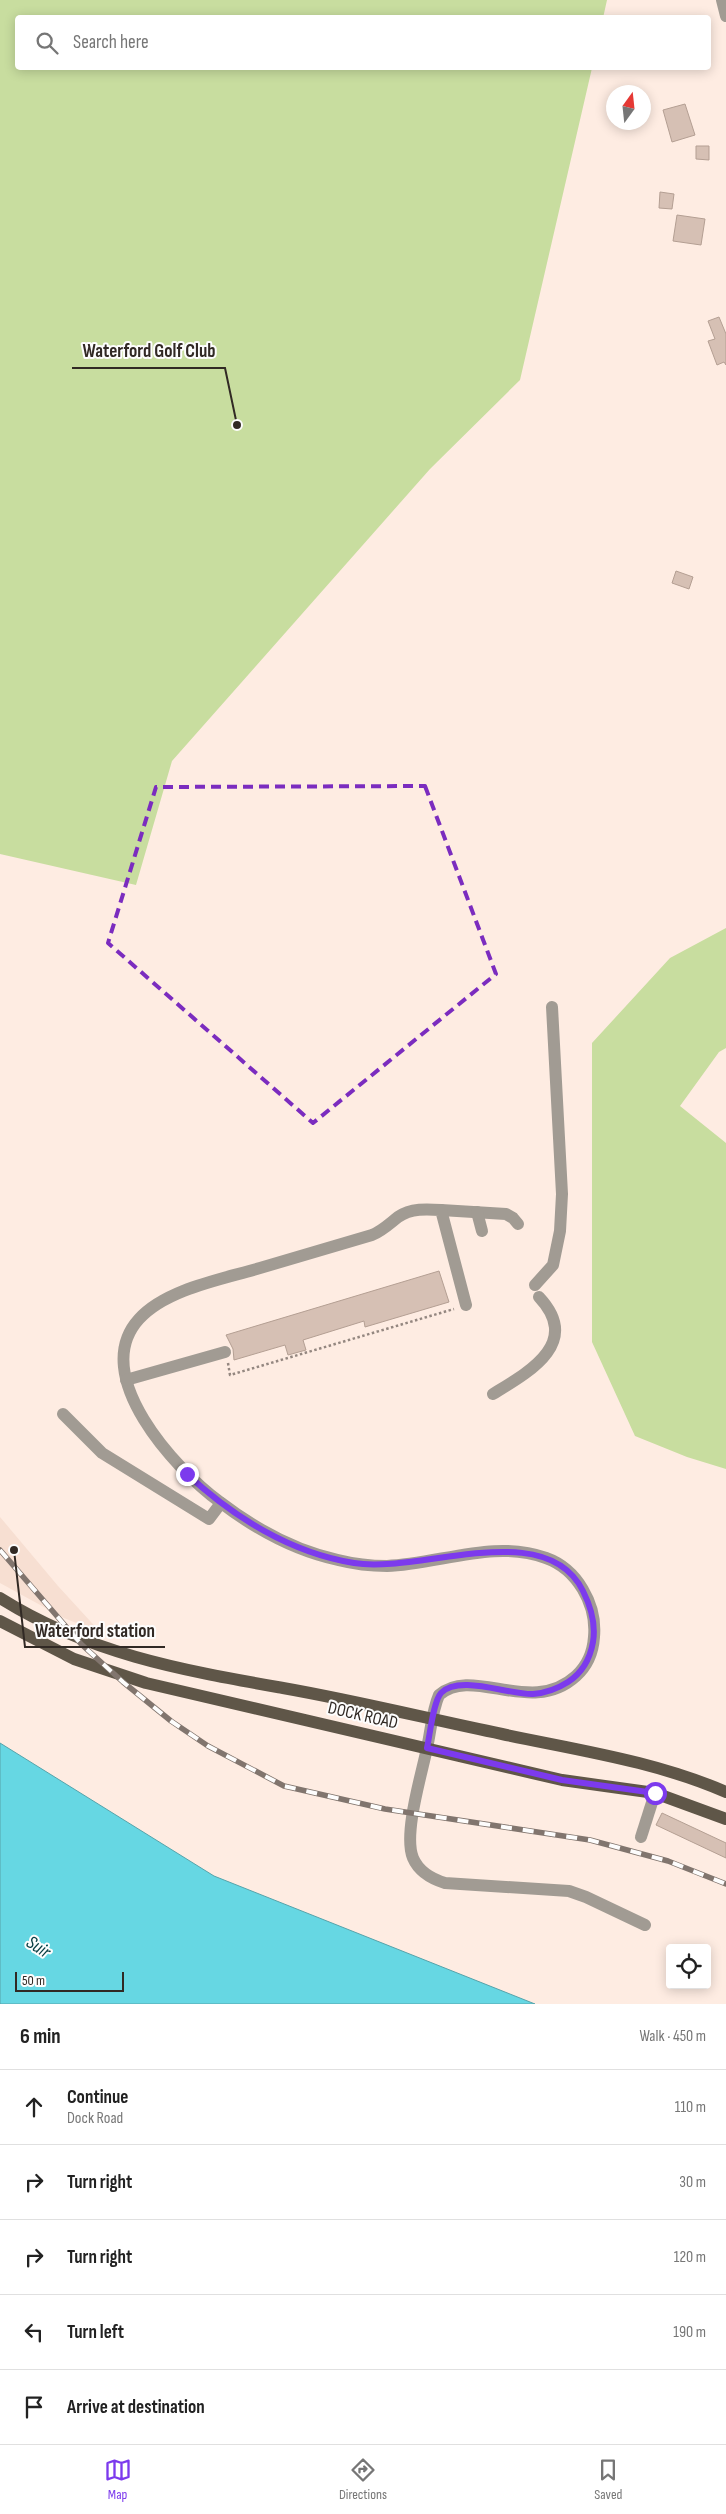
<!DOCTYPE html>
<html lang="en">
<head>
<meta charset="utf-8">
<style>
	:root { --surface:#fff; --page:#f6f6f6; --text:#222; --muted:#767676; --line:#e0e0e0; --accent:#7c3aed }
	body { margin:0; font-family:"Sofia Sans Condensed",sans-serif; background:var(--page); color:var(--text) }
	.controls { position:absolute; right:15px; bottom:15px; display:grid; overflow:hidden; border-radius:5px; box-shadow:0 2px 12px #0003 }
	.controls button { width:45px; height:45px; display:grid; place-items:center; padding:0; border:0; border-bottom:1px solid var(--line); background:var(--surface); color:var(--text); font:25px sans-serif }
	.compass { position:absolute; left:606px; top:85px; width:45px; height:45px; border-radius:50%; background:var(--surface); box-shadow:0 2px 12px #0003; rotate:15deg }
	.scale { position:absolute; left:15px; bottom:12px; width:109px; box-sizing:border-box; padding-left:5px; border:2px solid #312924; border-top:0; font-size:14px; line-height:18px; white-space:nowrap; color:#312924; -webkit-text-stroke:4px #fdfdfd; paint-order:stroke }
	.stop { position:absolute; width:15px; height:15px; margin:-11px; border:4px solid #7c3aed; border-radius:50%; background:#fff }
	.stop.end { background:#7c3aed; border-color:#fff; box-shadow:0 1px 5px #0008 }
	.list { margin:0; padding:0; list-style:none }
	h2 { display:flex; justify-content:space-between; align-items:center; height:65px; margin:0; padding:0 20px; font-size:21px }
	h2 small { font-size:16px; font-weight:400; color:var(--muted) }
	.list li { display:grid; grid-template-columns:32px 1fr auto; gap:15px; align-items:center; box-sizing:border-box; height:75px; padding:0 20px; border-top:1px solid var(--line) }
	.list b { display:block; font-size:19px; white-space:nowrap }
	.list p { margin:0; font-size:16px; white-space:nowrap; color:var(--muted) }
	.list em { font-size:16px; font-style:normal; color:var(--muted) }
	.icon { flex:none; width:28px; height:28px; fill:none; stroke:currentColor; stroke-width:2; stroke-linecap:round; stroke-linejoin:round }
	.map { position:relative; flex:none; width:726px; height:2004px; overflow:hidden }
	.search { position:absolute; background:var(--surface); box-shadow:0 2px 12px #0003; left:15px; right:15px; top:15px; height:55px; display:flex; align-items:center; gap:12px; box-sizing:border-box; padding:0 18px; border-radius:5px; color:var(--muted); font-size:19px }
	.sheet { height:440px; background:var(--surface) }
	nav { display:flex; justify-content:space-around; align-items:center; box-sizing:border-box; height:70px; border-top:1px solid var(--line); background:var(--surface); font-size:14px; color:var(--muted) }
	nav a { display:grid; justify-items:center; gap:2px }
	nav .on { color:var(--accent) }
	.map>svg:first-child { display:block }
	.built { fill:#f7dfd2 }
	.green { fill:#c8dd9f }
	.water { fill:#66d7e3; stroke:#56a3aa }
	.building { fill:#d6c0b4; stroke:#b49f93 }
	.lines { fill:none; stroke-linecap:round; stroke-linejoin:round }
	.path { stroke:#948780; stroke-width:2.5; stroke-dasharray:2.5 2.5; stroke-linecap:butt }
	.minor { stroke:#a19b93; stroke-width:12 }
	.major { stroke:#5f5648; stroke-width:12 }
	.rail-casing { stroke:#81756e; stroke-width:5.5 }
	.rail { stroke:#fdfdfd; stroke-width:4; stroke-dasharray:11; stroke-linecap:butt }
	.route { stroke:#7c3aed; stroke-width:6 }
	.marked { fill:none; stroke:#7b2cbf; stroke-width:4; stroke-dasharray:10 6; stroke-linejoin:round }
	.labels { text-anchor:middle; stroke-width:4; stroke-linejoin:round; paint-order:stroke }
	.street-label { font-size:18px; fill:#312924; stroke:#fdfdfd }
	.water-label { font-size:19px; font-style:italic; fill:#063d42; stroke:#fdfdfd }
	.leader { fill:none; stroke:#312924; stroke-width:2 }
	.callout-dot { fill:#312924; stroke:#fdfdfd; stroke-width:2 }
	.callout-label { font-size:19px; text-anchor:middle; font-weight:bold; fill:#312924; stroke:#fdfdfd; stroke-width:4; stroke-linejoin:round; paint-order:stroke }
</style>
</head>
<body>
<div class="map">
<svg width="726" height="2004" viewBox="0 0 726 2004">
	<rect width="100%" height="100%" fill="#feece2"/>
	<polygon class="built" points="0,1517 58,1586 101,1633 64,1618 0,1583"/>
	<g class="green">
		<polygon points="0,0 607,0 603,18 18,18 18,68 592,68 520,380 430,469 172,761 136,885 0,854"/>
		<polygon points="726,928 726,1048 719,1052 680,1106 726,1143 726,1469 687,1457 635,1436 592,1342 592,1043 670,958"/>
	</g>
	<polygon class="water" points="0,1743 214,1876 535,2004 0,2004"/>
	<g class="building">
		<polygon points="685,104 695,135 672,142 663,110"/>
		<polygon points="696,146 709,146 709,160 696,159"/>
		<polygon points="660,192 674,194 672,209 659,208"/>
		<polygon points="677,215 705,219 701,245 673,241"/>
		<polygon points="719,317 726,334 726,365 724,362 717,365 708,341 715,339 708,321"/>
		<polygon points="676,571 693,577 689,589 672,583"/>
		<polygon points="439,1271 449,1302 365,1327 364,1321 303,1340 306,1350 288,1355 285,1345 234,1360 233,1349 226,1335"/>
		<polygon points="662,1813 726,1843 726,1858 656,1825"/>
	</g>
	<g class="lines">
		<polyline class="path" points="228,1363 230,1375 454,1309"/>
		<g class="minor">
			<polyline points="722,0 726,16"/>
			<polyline points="441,1210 506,1214 513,1218 518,1224"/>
			<polyline points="477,1212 482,1231"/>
			<polyline points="535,1285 553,1265 560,1231 562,1194 552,1007"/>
			<path d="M466,1305l-25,-95c-14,-1 -30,-2 -43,7 -9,7 -16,14 -26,18 -38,11 -75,22 -112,33 -37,11 -94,21 -121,51 -51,56 37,151 81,183 34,26 76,49 118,58 16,4 33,6 49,6 53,-2 107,-27 159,-8 31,11 51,46 48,79 -1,15 -7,29 -18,39 -45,41 -103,-11 -137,19 -7,16 -8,35 -12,53 -5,25 -24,86 -14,110 6,14 19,21 32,25l124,8 17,6 59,28"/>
			<polyline points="126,1380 225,1352"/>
			<path d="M493,1394c36,-22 89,-51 46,-97"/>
			<polyline points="63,1414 102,1453 209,1519 221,1503"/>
			<polyline points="641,1837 655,1793"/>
		</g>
		<g class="major">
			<path d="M0,1598c89,56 182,72 283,90 74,13 146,31 219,46 75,16 153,27 224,58"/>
			<polyline points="0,1621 74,1659 146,1683 562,1780 655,1793 726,1819"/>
		</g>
		<defs>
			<polyline id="rail" points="0,1550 81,1644 123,1682 171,1721 208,1746 284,1786 385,1809 590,1840 668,1861 726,1884"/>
		</defs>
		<use href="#rail" class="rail-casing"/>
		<use href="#rail" class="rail"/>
	</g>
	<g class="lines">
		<path class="route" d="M187,1474c46,43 104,79 167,89 66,11 192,-47 229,28 8,16 13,33 10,51 -3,17 -11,31 -25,40 -11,7 -22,11 -35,12 -24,1 -74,-20 -92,-1 -8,9 -11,42 -14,55l135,32 93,13"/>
	</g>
	<path class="marked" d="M425,786l71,188 -183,149 -205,-180 48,-156z"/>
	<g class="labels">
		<g class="street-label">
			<text transform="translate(363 1715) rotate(13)" y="6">DOCK ROAD</text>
		</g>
		<g class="water-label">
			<text transform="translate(39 1946) rotate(33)" y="7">Suir</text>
		</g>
	</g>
	<path class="leader" d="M237 425L225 368H72M14 1550L25 1647H165"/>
	<g class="callout-dot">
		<circle cx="237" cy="425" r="5"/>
		<circle cx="14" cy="1550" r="5"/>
	</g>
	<g class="callout-label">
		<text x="149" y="357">Waterford Golf Club</text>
		<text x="95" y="1637">Waterford station</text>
	</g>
</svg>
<div class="controls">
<button><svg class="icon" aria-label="locate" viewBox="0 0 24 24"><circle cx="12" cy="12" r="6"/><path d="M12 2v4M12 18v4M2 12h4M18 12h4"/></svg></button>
</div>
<svg class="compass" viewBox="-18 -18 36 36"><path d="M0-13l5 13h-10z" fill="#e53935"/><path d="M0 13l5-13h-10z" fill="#767676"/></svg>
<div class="scale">50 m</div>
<div class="stop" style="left:655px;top:1793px"></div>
<div class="stop end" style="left:187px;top:1474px"></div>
<div class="search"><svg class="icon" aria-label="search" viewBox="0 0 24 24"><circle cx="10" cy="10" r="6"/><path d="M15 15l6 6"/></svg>Search here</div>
</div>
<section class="sheet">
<h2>6 min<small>Walk · 450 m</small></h2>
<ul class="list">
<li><svg class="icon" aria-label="ahead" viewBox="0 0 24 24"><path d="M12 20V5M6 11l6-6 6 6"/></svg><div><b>Continue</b><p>Dock Road</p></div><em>110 m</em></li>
<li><svg class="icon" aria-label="right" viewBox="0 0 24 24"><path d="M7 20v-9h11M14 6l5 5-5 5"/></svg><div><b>Turn right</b></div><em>30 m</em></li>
<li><svg class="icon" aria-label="right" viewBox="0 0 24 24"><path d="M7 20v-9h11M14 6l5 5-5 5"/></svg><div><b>Turn right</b></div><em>120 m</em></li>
<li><svg class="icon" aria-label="left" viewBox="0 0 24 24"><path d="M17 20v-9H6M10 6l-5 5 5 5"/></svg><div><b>Turn left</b></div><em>190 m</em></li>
<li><svg class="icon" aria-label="arrive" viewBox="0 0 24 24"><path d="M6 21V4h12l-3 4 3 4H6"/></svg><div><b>Arrive at destination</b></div></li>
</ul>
</section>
<nav>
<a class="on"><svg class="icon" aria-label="map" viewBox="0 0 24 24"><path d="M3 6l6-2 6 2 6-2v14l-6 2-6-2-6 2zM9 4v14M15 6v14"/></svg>Map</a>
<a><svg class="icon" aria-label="directions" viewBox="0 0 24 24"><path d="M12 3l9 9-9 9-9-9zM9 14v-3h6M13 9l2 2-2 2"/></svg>Directions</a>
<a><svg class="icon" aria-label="saved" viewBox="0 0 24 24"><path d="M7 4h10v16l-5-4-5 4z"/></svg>Saved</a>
</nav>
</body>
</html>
